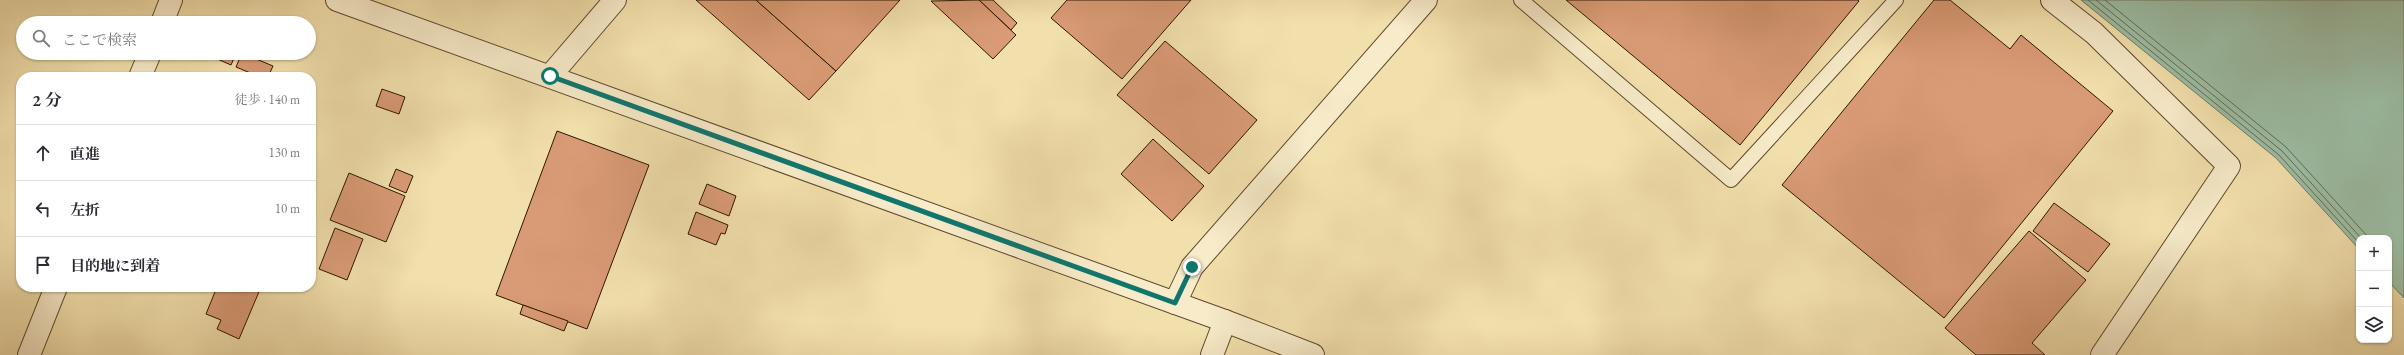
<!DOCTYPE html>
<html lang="ja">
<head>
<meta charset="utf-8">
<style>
	:root { --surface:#fff; --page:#f7f7f7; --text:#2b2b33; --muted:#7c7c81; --line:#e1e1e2 }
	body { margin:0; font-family:"EB Garamond","Noto Serif JP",serif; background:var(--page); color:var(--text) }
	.controls { position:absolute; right:12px; bottom:12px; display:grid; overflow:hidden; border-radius:8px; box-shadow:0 1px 3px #0004 }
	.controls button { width:36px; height:36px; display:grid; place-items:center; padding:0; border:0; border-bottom:1px solid var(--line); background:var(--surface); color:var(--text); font:20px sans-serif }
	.stop { position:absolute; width:12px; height:12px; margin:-9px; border:3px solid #0f766e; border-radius:50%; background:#fff }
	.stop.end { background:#0f766e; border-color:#fff; box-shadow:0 1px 4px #0008 }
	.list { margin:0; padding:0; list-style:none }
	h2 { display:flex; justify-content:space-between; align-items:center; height:52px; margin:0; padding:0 16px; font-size:17px }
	h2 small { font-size:13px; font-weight:400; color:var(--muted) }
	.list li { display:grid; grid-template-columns:26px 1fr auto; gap:12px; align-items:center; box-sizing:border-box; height:56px; padding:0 16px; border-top:1px solid var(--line) }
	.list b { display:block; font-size:15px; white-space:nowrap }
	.list em { font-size:13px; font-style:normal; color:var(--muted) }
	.icon { flex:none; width:22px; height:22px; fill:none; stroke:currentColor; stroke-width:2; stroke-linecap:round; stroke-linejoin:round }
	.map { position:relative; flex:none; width:2404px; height:355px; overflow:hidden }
	.search { position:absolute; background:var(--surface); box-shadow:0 1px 3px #0004; left:16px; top:16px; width:300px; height:44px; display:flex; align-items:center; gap:10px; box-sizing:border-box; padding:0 14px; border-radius:22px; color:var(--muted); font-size:15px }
	.panel { position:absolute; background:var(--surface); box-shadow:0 1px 3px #0004; left:16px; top:72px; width:300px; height:220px; border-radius:16px }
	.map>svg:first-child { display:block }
	.water { fill:#9cbea5; stroke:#707b63 }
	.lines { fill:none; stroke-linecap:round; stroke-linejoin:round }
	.shore { stroke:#646a52; stroke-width:1 }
	.building { fill:#d99b75; stroke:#2d1600 }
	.service-casing { stroke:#5e482b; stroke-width:16 }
	.minor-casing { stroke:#5e482b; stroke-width:24 }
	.tertiary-casing { stroke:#5e482b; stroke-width:24 }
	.service { stroke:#f7ebc9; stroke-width:14 }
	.minor { stroke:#f7ebc9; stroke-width:22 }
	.tertiary { stroke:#f7ebc9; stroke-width:22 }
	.route { stroke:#0f766e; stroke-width:5 }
</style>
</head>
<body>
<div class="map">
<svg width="2404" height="355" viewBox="0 0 2404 355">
	<rect width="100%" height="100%" fill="#f2e0ac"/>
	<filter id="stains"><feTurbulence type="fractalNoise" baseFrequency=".005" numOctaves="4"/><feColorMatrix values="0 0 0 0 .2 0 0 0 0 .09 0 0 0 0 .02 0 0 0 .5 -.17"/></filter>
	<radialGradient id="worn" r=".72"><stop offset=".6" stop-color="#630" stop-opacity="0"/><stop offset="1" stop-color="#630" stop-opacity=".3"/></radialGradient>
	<polygon class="water" points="2081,0 2404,0 2404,298 2389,282 2389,238 2359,238 2359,249 2276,158"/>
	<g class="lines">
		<g class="shore">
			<polyline points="2088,0 2279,155 2359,243"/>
			<polyline points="2096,0 2282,151 2361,238"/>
			<polyline points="2105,0 2286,147 2369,238"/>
		</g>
	</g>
	<g class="building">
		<polygon points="696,0 756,0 836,71 809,100"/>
		<polygon points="756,0 900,0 836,71"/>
		<polygon points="979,0 993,0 1017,23 1011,30"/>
		<polygon points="979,0 1016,35 993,59 931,1"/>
		<polygon points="1067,0 1191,0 1122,79 1051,18"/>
		<polygon points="1566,0 1858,0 1859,1 1740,145"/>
		<polygon points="1934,0 1950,0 2010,49 2021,35 2113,111 1944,318 1782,185"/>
		<polygon points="1165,41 1257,120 1209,174 1117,95"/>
		<polygon points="209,53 228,53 235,56 231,65 208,55"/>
		<polygon points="242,53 273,66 268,77 260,77 236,67"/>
		<polygon points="382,89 405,97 399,114 376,106"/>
		<polygon points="557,131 649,165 587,329 496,295"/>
		<polygon points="1153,139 1204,186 1172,221 1121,174"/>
		<polygon points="396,169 413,176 406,193 389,186"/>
		<polygon points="349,173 405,196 386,242 330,220"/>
		<polygon points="707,184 736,196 729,216 699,204"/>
		<polygon points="2054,203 2110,244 2088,272 2033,231"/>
		<polygon points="696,212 728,225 725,234 721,233 716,245 688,234"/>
		<polygon points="335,228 363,239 347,280 319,269"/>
		<polygon points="2029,231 2086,280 2032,343 2045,355 1976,355 1945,328"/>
		<polygon points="217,287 261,287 239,339 217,329 221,320 206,314"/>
		<polygon points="523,305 568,321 564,331 520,314"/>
	</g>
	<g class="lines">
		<defs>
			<polyline id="service" points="1521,0 1731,180 1896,0"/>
			<g id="minor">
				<polyline points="2052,0 2094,33 2229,166 2102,355"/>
				<polyline points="550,76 615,0"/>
				<polyline points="1175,303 1192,267 1426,0"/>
			</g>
			<g id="tertiary">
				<polyline points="337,0 1225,321 1313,355"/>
				<polyline points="162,23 171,0"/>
				<polyline points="140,77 150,53"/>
				<polyline points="29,355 56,287"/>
				<polyline points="1212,355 1225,321"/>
			</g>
		</defs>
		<use href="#service" class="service-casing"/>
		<use href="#minor" class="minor-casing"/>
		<use href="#tertiary" class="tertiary-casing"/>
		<use href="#service" class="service"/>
		<use href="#minor" class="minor"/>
		<use href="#tertiary" class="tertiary"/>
	</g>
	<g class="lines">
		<polyline class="route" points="550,76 1175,303 1192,267"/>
	</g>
	<rect width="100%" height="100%" filter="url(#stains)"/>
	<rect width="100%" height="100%" fill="url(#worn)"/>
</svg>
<div class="controls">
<button>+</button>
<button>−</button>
<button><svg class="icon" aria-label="layers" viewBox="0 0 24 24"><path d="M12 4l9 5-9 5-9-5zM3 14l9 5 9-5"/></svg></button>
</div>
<div class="stop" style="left:550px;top:76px"></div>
<div class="stop end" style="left:1192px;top:267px"></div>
<div class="search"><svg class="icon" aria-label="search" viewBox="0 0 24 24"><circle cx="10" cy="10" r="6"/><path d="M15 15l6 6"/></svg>ここで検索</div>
<section class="panel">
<h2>2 分<small>徒歩 · 140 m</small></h2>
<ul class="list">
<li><svg class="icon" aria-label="ahead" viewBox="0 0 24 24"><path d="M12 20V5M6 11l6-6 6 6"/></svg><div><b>直進</b></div><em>130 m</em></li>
<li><svg class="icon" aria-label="left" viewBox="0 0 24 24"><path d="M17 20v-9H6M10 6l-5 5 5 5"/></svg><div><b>左折</b></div><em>10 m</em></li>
<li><svg class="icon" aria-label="arrive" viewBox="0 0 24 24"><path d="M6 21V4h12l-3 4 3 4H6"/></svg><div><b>目的地に到着</b></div></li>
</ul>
</section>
</div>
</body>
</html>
